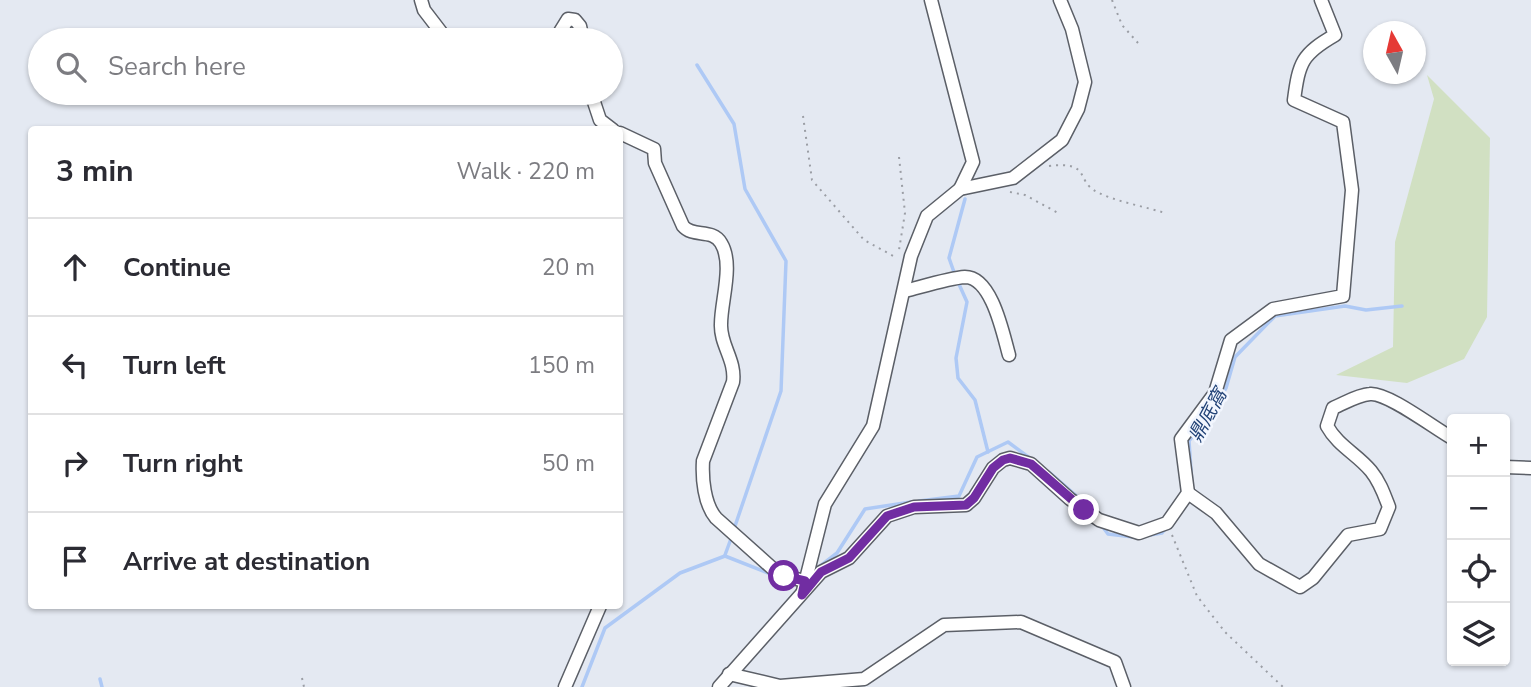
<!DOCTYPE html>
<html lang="en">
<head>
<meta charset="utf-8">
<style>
	:root { --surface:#fff; --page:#f2f2f3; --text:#2b2b33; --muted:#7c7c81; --line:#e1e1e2 }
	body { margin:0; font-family:"Nunito Sans","Noto Sans TC",sans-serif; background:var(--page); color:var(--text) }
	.controls { position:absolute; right:21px; bottom:21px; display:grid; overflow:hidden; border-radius:7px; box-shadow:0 2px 5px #0004 }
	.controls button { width:63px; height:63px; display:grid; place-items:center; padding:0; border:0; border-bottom:2px solid var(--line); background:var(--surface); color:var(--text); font:35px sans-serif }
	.compass { position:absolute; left:1363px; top:21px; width:63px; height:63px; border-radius:50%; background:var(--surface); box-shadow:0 2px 5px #0004; rotate:352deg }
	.stop { position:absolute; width:21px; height:21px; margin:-16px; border:5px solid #712da2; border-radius:50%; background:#fff }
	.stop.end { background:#712da2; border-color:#fff; box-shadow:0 2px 7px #0008 }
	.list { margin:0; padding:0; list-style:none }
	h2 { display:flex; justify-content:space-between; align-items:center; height:91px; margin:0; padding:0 28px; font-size:30px }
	h2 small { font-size:23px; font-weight:400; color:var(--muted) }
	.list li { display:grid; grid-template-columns:46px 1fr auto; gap:21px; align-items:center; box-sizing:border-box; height:98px; padding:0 28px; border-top:2px solid var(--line) }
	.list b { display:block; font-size:26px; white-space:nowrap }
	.list em { font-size:23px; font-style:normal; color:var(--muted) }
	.icon { flex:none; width:38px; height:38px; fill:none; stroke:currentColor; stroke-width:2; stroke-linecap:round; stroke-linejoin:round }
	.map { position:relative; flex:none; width:1531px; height:687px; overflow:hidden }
	.search { position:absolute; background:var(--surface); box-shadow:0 2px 5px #0004; left:28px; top:28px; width:595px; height:77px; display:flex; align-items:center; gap:18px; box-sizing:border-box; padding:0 24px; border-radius:38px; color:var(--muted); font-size:26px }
	.panel { position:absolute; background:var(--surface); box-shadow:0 2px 5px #0004; left:28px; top:126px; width:595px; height:483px; border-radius:7px }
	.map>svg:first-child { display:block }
	.green { fill:#d1e0c2 }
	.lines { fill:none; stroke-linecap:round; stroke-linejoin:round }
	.stream { stroke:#aec9f5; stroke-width:3.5 }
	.minor-casing { stroke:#5b5f67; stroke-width:15 }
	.path { stroke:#9b9ea5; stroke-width:2; stroke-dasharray:2 5; stroke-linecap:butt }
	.minor { stroke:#fff; stroke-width:12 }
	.route { stroke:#712da2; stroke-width:9 }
	.labels { text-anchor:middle; stroke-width:5; stroke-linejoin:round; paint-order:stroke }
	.water-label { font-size:19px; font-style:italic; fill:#224377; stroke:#f2f6fe }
</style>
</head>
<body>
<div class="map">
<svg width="1531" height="687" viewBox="0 0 1531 687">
	<rect width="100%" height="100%" fill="#e4e9f2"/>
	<polygon class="green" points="1427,75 1490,138 1487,317 1464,359 1407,383 1336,375 1393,347 1395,242 1434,99"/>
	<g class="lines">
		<g class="stream">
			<polyline points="697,65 734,124 745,189 786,261 781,391 734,529"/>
			<polyline points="955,275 949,258 965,199"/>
			<polyline points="958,282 967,302 956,358 958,378 975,400 988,452"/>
			<polyline points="1049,472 1080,499"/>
			<polyline points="1192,485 1189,441 1219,401 1226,388 1235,357 1275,316 1345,306 1366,310 1402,306"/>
			<polyline points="919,501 959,496 977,457 1008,442 1031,459"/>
			<polyline points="1102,526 1108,534 1133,537"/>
			<polyline points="1150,535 1162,533 1165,529"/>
			<polyline points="725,555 732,536"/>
			<polyline points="819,567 837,553 865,509 911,502"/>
			<polyline points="100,679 102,687"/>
			<polyline points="582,687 605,628 680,573 725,556 773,575"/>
		</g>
		<defs>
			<g id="minor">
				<polyline points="421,0 424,10 447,40"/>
				<polyline points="931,0 973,162 960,189"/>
				<polyline points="555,40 568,19 575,20 580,26 583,40"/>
				<polyline points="591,93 600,120 613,130"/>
				<path d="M620,133l34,16 1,14 28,63c10,12 29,2 38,17 13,21 0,58 0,81 -1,21 15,36 12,58l-30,79c-1,17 1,43 13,57l56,50 12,8 21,5"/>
				<path d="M905,291c16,-4 44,-13 60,-14 27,0 38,57 44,78"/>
				<polyline points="1505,467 1531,468"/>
				<path d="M1188,493l28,20 43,51 41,23 13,-9 35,-43 32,-6 9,-22c-5,-13 -9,-25 -18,-36 -14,-17 -33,-25 -44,-45l6,-18c12,-5 24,-13 37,-14 17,-2 64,34 82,44"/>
				<polyline points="803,591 825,504 873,426 911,256 927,216 960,189 1013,178 1062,140 1078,109 1085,82 1072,29 1060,0"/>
				<polyline points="729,674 780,686 864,679 944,625 1021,622 1115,662 1124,687"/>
				<polyline points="565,687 600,606"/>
				<path d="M719,687l102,-115 28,-14 38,-42 27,-9 52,-2 8,-7 19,-30 10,-8 7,-2 21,6 39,35 29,21 40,13 28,-10 21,-30 -7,-54 34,-46 16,-53 42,-31 70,-13 9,-106 -9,-68 -49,-22c5,-38 8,-46 41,-65l-14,-35"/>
			</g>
		</defs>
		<use href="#minor" class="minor-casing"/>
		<g class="path">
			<polyline points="1112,0 1122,25 1138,43"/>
			<polyline points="803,116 812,180 864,240 897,258"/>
			<polyline points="899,157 905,213 899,250"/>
			<path d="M1049,166c43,-5 26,15 48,26 20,10 46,14 68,21"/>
			<polyline points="1010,192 1025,195 1060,214"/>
			<polyline points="1172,535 1197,596 1225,632 1283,687"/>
			<polyline points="302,678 304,687"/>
		</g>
		<use href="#minor" class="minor"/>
	</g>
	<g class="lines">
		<polyline class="route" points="784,576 805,581 802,595 821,572 849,558 887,516 914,507 966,505 974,498 993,468 1003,460 1010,458 1031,464 1084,510"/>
	</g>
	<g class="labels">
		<g class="water-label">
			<text transform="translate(1207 415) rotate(-61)" y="7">鼎底窩</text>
		</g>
	</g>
</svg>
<div class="controls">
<button>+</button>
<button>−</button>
<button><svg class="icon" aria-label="locate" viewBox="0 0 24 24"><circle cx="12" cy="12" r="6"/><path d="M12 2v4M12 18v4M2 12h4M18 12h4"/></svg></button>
<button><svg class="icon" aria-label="layers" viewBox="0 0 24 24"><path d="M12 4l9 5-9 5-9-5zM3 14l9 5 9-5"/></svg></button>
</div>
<svg class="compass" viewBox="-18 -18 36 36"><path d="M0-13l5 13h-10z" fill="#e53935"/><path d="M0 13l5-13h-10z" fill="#7c7c81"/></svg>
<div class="stop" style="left:784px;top:576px"></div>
<div class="stop end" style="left:1084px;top:510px"></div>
<div class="search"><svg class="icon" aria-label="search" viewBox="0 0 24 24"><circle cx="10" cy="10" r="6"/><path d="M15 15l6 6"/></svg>Search here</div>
<section class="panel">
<h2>3 min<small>Walk · 220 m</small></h2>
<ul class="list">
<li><svg class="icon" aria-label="ahead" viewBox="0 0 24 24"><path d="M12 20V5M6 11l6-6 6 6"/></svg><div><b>Continue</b></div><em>20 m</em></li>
<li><svg class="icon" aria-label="left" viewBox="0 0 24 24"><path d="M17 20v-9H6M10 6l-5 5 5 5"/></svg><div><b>Turn left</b></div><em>150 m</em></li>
<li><svg class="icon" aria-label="right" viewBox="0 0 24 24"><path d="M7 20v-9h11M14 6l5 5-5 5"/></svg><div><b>Turn right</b></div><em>50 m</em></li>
<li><svg class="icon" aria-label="arrive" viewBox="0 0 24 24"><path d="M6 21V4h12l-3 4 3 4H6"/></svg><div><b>Arrive at destination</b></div></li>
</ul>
</section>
</div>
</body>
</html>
